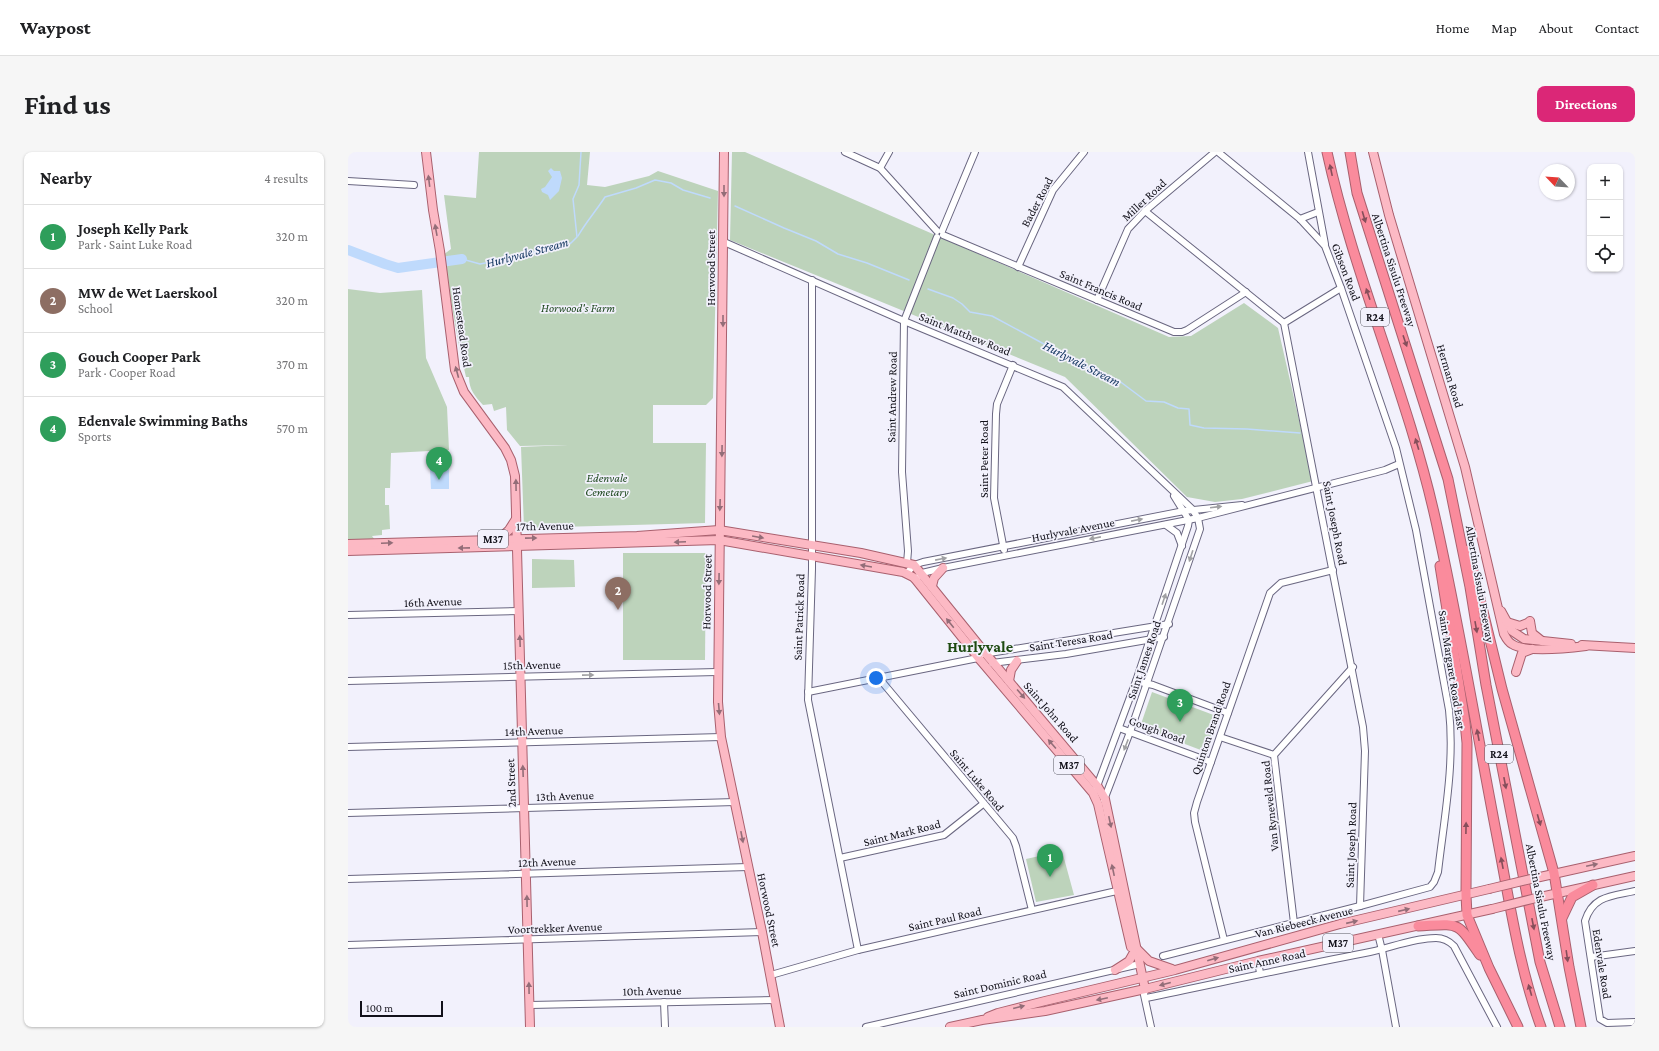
<!DOCTYPE html>
<html lang="en">
<head>
<meta charset="utf-8">
<style>
	:root { --surface:#fff; --page:#f6f6f6; --text:#202124; --muted:#757577; --line:#e0e0e0; --accent:#db2777 }
	body { margin:0; font-family:"Crimson Pro",serif; background:var(--page); color:var(--text) }
	.controls { position:absolute; right:12px; top:12px; display:grid; overflow:hidden; border-radius:8px; box-shadow:0 1px 3px #0004 }
	.controls button { width:36px; height:36px; display:grid; place-items:center; padding:0; border:0; border-bottom:1px solid var(--line); background:var(--surface); color:var(--text); font:20px sans-serif }
	.compass { position:absolute; left:1191px; top:12px; width:36px; height:36px; border-radius:50%; background:var(--surface); box-shadow:0 1px 3px #0004; rotate:295deg }
	.scale { position:absolute; left:12px; bottom:10px; width:83px; box-sizing:border-box; padding-left:4px; border:2px solid #12111a; border-top:0; font-size:11px; line-height:14px; white-space:nowrap; color:#12111a; -webkit-text-stroke:3px #f2f1fc; paint-order:stroke }
	.you { position:absolute; left:528px; top:526px; width:14px; height:14px; margin:-10px; border:3px solid #fff; border-radius:50%; background:#1a73e8; box-shadow:0 0 0 6px #1a73e833 }
	.badge { display:grid; place-items:center; width:26px; height:26px; border-radius:50%; background:var(--accent); color:#fff; font-size:13px; font-weight:700 }
	.pin { position:absolute; translate:-50% -33px; filter:drop-shadow(0 1px 2px #0008) }
	.pin::after { content:''; position:absolute; top:21px; width:14px; height:12px; background:inherit; clip-path:polygon(0 0,100% 0,50% 100%) }
	.list { margin:0; padding:0; list-style:none }
	h2 { display:flex; justify-content:space-between; align-items:center; height:52px; margin:0; padding:0 16px; font-size:17px }
	h2 small { font-size:13px; font-weight:400; color:var(--muted) }
	.list li { display:grid; grid-template-columns:26px 1fr auto; gap:12px; align-items:center; box-sizing:border-box; height:64px; padding:0 16px; border-top:1px solid var(--line) }
	.list b { display:block; font-size:15px; white-space:nowrap }
	.list p { margin:0; font-size:13px; white-space:nowrap; color:var(--muted) }
	.list em { font-size:13px; font-style:normal; color:var(--muted) }
	.icon { flex:none; width:22px; height:22px; fill:none; stroke:currentColor; stroke-width:2; stroke-linecap:round; stroke-linejoin:round }
	.map { position:relative; flex:none; width:1287px; height:875px; overflow:hidden; border-radius:8px }
	header { display:flex; align-items:center; gap:24px; box-sizing:border-box; height:56px; padding:0 20px; background:var(--surface); border-bottom:1px solid var(--line) }
	header strong { font-size:19px }
	nav { display:flex; gap:22px; margin-inline-start:auto; font-size:14px }
	.intro { display:flex; align-items:center; justify-content:space-between; box-sizing:border-box; height:96px; padding:0 24px }
	h1 { margin:0; font-size:28px }
	.button { padding:10px 18px; border-radius:8px; background:var(--accent); color:#fff; font-size:14px; font-weight:700 }
	main { display:flex; gap:24px; padding:0 24px }
	aside { flex:1; background:var(--surface); border-radius:8px; box-shadow:0 1px 3px #0004 }
	.map>svg:first-child { display:block }
	.green { fill:#bdd3bb }
	.water { fill:#bfdafc }
	.lines { fill:none; stroke-linecap:round; stroke-linejoin:round }
	.stream { stroke:#bfdafc; stroke-width:1.5 }
	.river { stroke:#bfdafc; stroke-width:10 }
	.minor-casing { stroke:#6a6781; stroke-width:8 }
	.major-casing { stroke:#a9606e; stroke-width:10 }
	.highway-casing { stroke:#a9606e; stroke-width:11 }
	.minor { stroke:#fff; stroke-width:6 }
	.major { stroke:#fcb9c4; stroke-width:8 }
	.highway { stroke:#fa8b9c; stroke-width:9 }
	.major-bridge-casing { stroke:#a9606e; stroke-width:10; stroke-linecap:butt }
	.major-bridge { stroke:#fcb9c4; stroke-width:8 }
	.oneway { fill:#864e5b }
	.oneway2 { fill:#936d78 }
	.oneway3 { fill:#a0a0a3 }
	.labels { text-anchor:middle; stroke-width:3.5; stroke-linejoin:round; paint-order:stroke }
	.shield { fill:#f2f1fc; stroke:#55545e; stroke-width:1 }
	.shield-label { font-size:11px; font-weight:bold; fill:#12111a }
	.street-label { font-size:12px; fill:#12111a; stroke:#f2f1fc }
	.park-label { font-size:12px; font-style:italic; fill:#1d481d; stroke:#f2f1fc }
	.water-label { font-size:13px; font-style:italic; fill:#0d315b; stroke:#f2f1fc }
	.district-label { font-size:16px; font-weight:bold; fill:#1d4a10; stroke:#f2f1fc }
</style>
</head>
<body>
<header>
<strong>Waypost</strong>
<nav><a>Home</a><a>Map</a><a>About</a><a>Contact</a></nav>
</header>
<div class="intro"><h1>Find us</h1><a class="button">Directions</a></div>
<main>
<aside>
<h2>Nearby<small>4 results</small></h2>
<ul class="list">
<li><span class="badge" style="background:#2e9e5b">1</span><div><b>Joseph Kelly Park</b><p>Park · Saint Luke Road</p></div><em>320 m</em></li>
<li><span class="badge" style="background:#8d6e63">2</span><div><b>MW de Wet Laerskool</b><p>School</p></div><em>320 m</em></li>
<li><span class="badge" style="background:#2e9e5b">3</span><div><b>Gouch Cooper Park</b><p>Park · Cooper Road</p></div><em>370 m</em></li>
<li><span class="badge" style="background:#2e9e5b">4</span><div><b>Edenvale Swimming Baths</b><p>Sports</p></div><em>570 m</em></li>
</ul>
</aside>
<div class="map">
<svg width="1287" height="875" viewBox="0 0 1287 875">
	<rect width="100%" height="100%" fill="#f2f1fc"/>
	<g class="green">
		<path d="M131,0h111l-3,33 18,2 44,-11 9,-5 60,20 -5,207 -7,7h-53v38h53l-1,80 -181,5 -3,-81 47,-2 -48,1 -13,-16 -1,-23 -12,4 -2,-7 -9,1c-8,-9 -14,-15 -14,-28h-3l-7,-31 -16,-91 8,-6 -7,-54 32,3z"/>
		<polygon points="384,0 397,0 821,185 843,184 896,151 930,176 965,329 894,347 867,350 839,345 717,225 382,88"/>
		<polygon points="0,137 32,141 74,138 78,206 99,255 101,298 43,301 42,336 37,336 37,353 41,353 42,377 34,378 34,383 24,384 27,388 0,389"/>
		<polygon points="275,401 358,401 357,508 275,508"/>
		<polygon points="184,407 226,408 227,435 184,436"/>
		<polygon points="804,540 871,565 858,600 792,575"/>
		<polygon points="714,699 726,743 688,750 678,707"/>
	</g>
	<g class="water">
		<polygon points="203,16 206,19 212,19 214,26 211,39 202,48 200,43 194,40 193,37 197,35 204,25 200,19"/>
		<polygon points="101,316 101,337 83,337 82,317"/>
	</g>
	<g class="lines">
		<g class="stream">
			<polyline points="387,54 436,76 468,89 490,102 519,111 561,128"/>
			<path d="M230,84c8,-14 18,-25 27,-39l31,-9 19,-8 16,3 12,7 27,8"/>
			<polyline points="114,107 132,112 179,103 198,96 218,93 223,91 229,85 225,47 231,33 233,0"/>
			<polyline points="580,137 605,146 614,152 622,160 644,164 746,219 770,228 798,249 816,250 830,256 841,257 842,273 856,276 899,277 952,281"/>
		</g>
		<polyline class="river" points="0,98 37,112 50,116 114,107"/>
		<defs>
			<g id="minor">
				<polyline points="497,0 532,16 589,79"/>
				<polyline points="960,0 977,92"/>
				<polyline points="532,16 541,0"/>
				<polyline points="0,29 66,33"/>
				<polyline points="797,59 936,171 1015,575 1017,599 1012,754"/>
				<polyline points="952,67 970,60"/>
				<polyline points="594,79 627,0"/>
				<polyline points="595,83 826,180 834,180 839,178 898,140"/>
				<polyline points="376,90 556,169 715,235 844,357 850,366 852,377 782,580 756,648"/>
				<polyline points="670,115 705,38 736,0"/>
				<polyline points="464,128 464,417 460,548 510,798"/>
				<polyline points="749,148 780,77 797,59 867,0"/>
				<polyline points="936,171 993,136"/>
				<polyline points="826,344 841,368"/>
				<polyline points="818,373 829,381 834,394"/>
				<polyline points="656,398 646,346 648,262 649,252 665,213"/>
				<polyline points="559,411 560,399 554,320 556,169 589,85"/>
				<polyline points="559,421 566,413 575,410 836,359 894,353"/>
				<polyline points="571,424 574,421 595,416 850,366 1037,318 1051,312"/>
				<polyline points="0,463 171,459"/>
				<polyline points="635,502 821,472"/>
				<polyline points="644,511 718,502 816,485"/>
				<polyline points="530,525 665,686 668,694 684,758"/>
				<polyline points="0,529 369,520"/>
				<polyline points="788,529 805,533 880,561"/>
				<polyline points="460,540 630,506"/>
				<polyline points="771,576 863,610"/>
				<polyline points="872,585 926,603"/>
				<polyline points="0,595 373,585"/>
				<polyline points="748,637 788,529 840,374 841,368"/>
				<polyline points="0,661 387,650"/>
				<polyline points="492,706 596,683 635,652"/>
				<polyline points="0,727 400,715"/>
				<path d="M1287,739c-22,5 -42,4 -50,30l15,98 7,4 28,-1"/>
				<polyline points="946,771 926,603 1005,515"/>
				<polyline points="1030,782 1034,798 1048,875"/>
				<polyline points="876,788 847,670 846,661 849,650 922,441 933,431 985,418"/>
				<polyline points="0,793 414,780"/>
				<path d="M815,804l197,-50 70,-19 4,-5 4,-10c6,-53 17,-108 11,-162l-33,-180 -20,-82 -55,-160 -16,-42 -25,-27 -82,-67"/>
				<polyline points="1243,805 1287,799"/>
				<polyline points="910,809 912,821"/>
				<polyline points="423,823 510,798 773,738"/>
				<polyline points="797,837 796,843 803,875"/>
				<path d="M798,846c73,-15 146,-31 219,-45 23,-4 47,-15 71,-15 8,0 13,3 18,8l43,81"/>
				<polyline points="316,850 317,875"/>
				<polyline points="182,853 427,848"/>
				<polyline points="518,875 792,812"/>
			</g>
			<g id="major">
				<polyline points="78,0 85,58 92,99 107,218 116,240 157,296 163,308 167,324 182,875"/>
				<polyline points="376,0 370,550 373,585 414,780 432,875"/>
				<path d="M1025,0l16,63 76,252 39,167c2,4 4,8 8,10 13,9 58,4 74,2"/>
				<polyline points="151,387 161,378 168,367"/>
				<polyline points="0,392 289,384 371,378 513,401 566,413 638,502 750,635 757,647 797,837"/>
				<polyline points="0,399 371,388 555,420 565,425 568,428 633,509 745,641 750,652 758,687 783,795"/>
				<polyline points="584,434 586,426 595,416"/>
				<polyline points="1153,459 1164,479 1176,487 1223,492"/>
				<polyline points="1182,469 1184,481 1194,489"/>
				<polyline points="1159,470 1172,474 1182,470"/>
				<polyline points="1234,493 1287,496"/>
				<polyline points="1168,520 1174,501 1184,497"/>
				<polyline points="661,529 663,518 669,509"/>
				<polyline points="1183,727 1287,704"/>
				<polyline points="1188,746 1287,724"/>
				<polyline points="789,797 801,809 824,817"/>
				<polyline points="767,818 781,809 785,802"/>
				<polyline points="640,865 650,861 697,849 827,818 992,772 1141,737"/>
				<polyline points="602,875 634,868 697,859 797,837 910,809 1144,757"/>
			</g>
			<g id="highway">
				<path d="M979,0c27,124 80,241 108,365 24,107 42,216 63,325 12,62 21,125 43,185"/>
				<polyline points="1002,0 1009,41 1100,327 1122,435 1138,533 1192,810 1212,875"/>
				<polyline points="1120,398 1154,537 1206,721 1221,815 1233,875"/>
				<polyline points="1092,414 1117,570 1119,591 1118,743 1119,763 1141,816 1170,875"/>
				<polyline points="1214,766 1224,745 1245,733"/>
				<path d="M1070,774c42,-2 38,-6 62,29"/>
			</g>
		</defs>
		<use href="#minor" class="minor-casing"/>
		<use href="#major" class="major-casing"/>
		<use href="#highway" class="highway-casing"/>
		<use href="#minor" class="minor"/>
		<use href="#major" class="major"/>
		<use href="#highway" class="highway"/>
		<defs>
			<g id="major-bridge">
				<polyline points="1141,737 1183,727"/>
				<polyline points="1144,757 1188,746"/>
			</g>
		</defs>
		<use href="#major-bridge" class="major-bridge-casing"/>
		<use href="#major-bridge" class="major-bridge"/>
	</g>
	<defs><path id="oneway-solid" d="M-6-.8H1V-3.2L6.5 0L1 3.2V.8H-6Z"/></defs>
	<g class="oneway">
		<use href="#oneway-solid" transform="translate(983 18) rotate(-102)"/>
		<use href="#oneway-solid" transform="translate(1016 65) rotate(73)"/>
		<use href="#oneway-solid" transform="translate(1020 142) rotate(-109)"/>
		<use href="#oneway-solid" transform="translate(1057 189) rotate(71)"/>
		<use href="#oneway-solid" transform="translate(1069 292) rotate(-107)"/>
		<use href="#oneway-solid" transform="translate(1128 475) rotate(80)"/>
		<use href="#oneway-solid" transform="translate(1130 583) rotate(-101)"/>
		<use href="#oneway-solid" transform="translate(1157 631) rotate(79)"/>
		<use href="#oneway-solid" transform="translate(1191 668) rotate(74)"/>
		<use href="#oneway-solid" transform="translate(1118 676) rotate(-89)"/>
		<use href="#oneway-solid" transform="translate(1154 711) rotate(-101)"/>
		<use href="#oneway-solid" transform="translate(1185 772) rotate(79)"/>
		<use href="#oneway-solid" transform="translate(1219 804) rotate(82)"/>
		<use href="#oneway-solid" transform="translate(1182 838) rotate(-106)"/>
	</g>
	<g class="oneway2">
		<use href="#oneway-solid" transform="translate(81 29) rotate(-97)"/>
		<use href="#oneway-solid" transform="translate(376 39) rotate(90)"/>
		<use href="#oneway-solid" transform="translate(88 78) rotate(-100)"/>
		<use href="#oneway-solid" transform="translate(375 169) rotate(90)"/>
		<use href="#oneway-solid" transform="translate(109 220) rotate(-105)"/>
		<use href="#oneway-solid" transform="translate(374 299) rotate(91)"/>
		<use href="#oneway-solid" transform="translate(168 333) rotate(-91)"/>
		<use href="#oneway-solid" transform="translate(372 353) rotate(92)"/>
		<use href="#oneway-solid" transform="translate(410 385) rotate(10)"/>
		<use href="#oneway-solid" transform="translate(183 386) rotate(-1)"/>
		<use href="#oneway-solid" transform="translate(332 390) rotate(178)"/>
		<use href="#oneway-solid" transform="translate(39 391) rotate(-2)"/>
		<use href="#oneway-solid" transform="translate(116 396) rotate(179)"/>
		<use href="#oneway-solid" transform="translate(518 414) rotate(-170)"/>
		<use href="#oneway-solid" transform="translate(371 427) rotate(91)"/>
		<use href="#oneway-solid" transform="translate(602 471) rotate(-129)"/>
		<use href="#oneway-solid" transform="translate(172 489) rotate(-92)"/>
		<use href="#oneway-solid" transform="translate(673 542) rotate(49)"/>
		<use href="#oneway-solid" transform="translate(371 557) rotate(85)"/>
		<use href="#oneway-solid" transform="translate(704 592) rotate(-131)"/>
		<use href="#oneway-solid" transform="translate(175 619) rotate(-92)"/>
		<use href="#oneway-solid" transform="translate(762 670) rotate(78)"/>
		<use href="#oneway-solid" transform="translate(394 685) rotate(79)"/>
		<use href="#oneway-solid" transform="translate(1244 713) rotate(-12)"/>
		<use href="#oneway-solid" transform="translate(765 718) rotate(-102)"/>
		<use href="#oneway-solid" transform="translate(179 749) rotate(-91)"/>
		<use href="#oneway-solid" transform="translate(1056 758) rotate(-13)"/>
		<use href="#oneway-solid" transform="translate(1004 770) rotate(-13)"/>
		<use href="#oneway-solid" transform="translate(865 807) rotate(-16)"/>
		<use href="#oneway-solid" transform="translate(817 832) rotate(165)"/>
		<use href="#oneway-solid" transform="translate(181 836) rotate(-91)"/>
		<use href="#oneway-solid" transform="translate(754 847) rotate(168)"/>
		<use href="#oneway-solid" transform="translate(671 855) rotate(-14)"/>
	</g>
	<g class="oneway3">
		<use href="#oneway-solid" transform="translate(868 355) rotate(-7)"/>
		<use href="#oneway-solid" transform="translate(789 368) rotate(-11)"/>
		<use href="#oneway-solid" transform="translate(747 386) rotate(169)"/>
		<use href="#oneway-solid" transform="translate(843 404) rotate(108)"/>
		<use href="#oneway-solid" transform="translate(593 407) rotate(-11)"/>
		<use href="#oneway-solid" transform="translate(816 447) rotate(-71)"/>
		<use href="#oneway-solid" transform="translate(240 523) rotate(-1)"/>
		<use href="#oneway-solid" transform="translate(778 593) rotate(111)"/>
	</g>
	<g class="labels">
		<g class="shield">
			<rect x="1013" y="156" width="28" height="18" rx="3"/>
			<rect x="130" y="378" width="30" height="18" rx="3"/>
			<rect x="1137" y="593" width="28" height="18" rx="3"/>
			<rect x="706" y="604" width="30" height="18" rx="3"/>
			<rect x="975" y="782" width="30" height="18" rx="3"/>
		</g>
		<g class="shield-label">
			<text x="1027" y="169">R24</text>
			<text x="145" y="391">M37</text>
			<text x="1151" y="606">R24</text>
			<text x="721" y="617">M37</text>
			<text x="990" y="795">M37</text>
		</g>
		<g class="street-label">
			<text transform="translate(796 48) rotate(-43)" y="4">Miller Road</text>
			<text transform="translate(689 50) rotate(-62)" y="4">Bader Road</text>
			<text transform="translate(363 116) rotate(-90)" y="4">Horwood Street</text>
			<text transform="translate(1046 118) rotate(72)" y="4">Albertina Sisulu Freeway</text>
			<text transform="translate(998 120) rotate(69)" y="4">Gibson Road</text>
			<text transform="translate(753 138) rotate(23)" y="4">Saint Francis Road</text>
			<text transform="translate(114 175) rotate(82)" y="4">Homestead Road</text>
			<text transform="translate(617 182) rotate(22)" y="4">Saint Matthew Road</text>
			<text transform="translate(1102 224) rotate(73)" y="4">Herman Road</text>
			<text transform="translate(544 245) rotate(-89)" y="4">Saint Andrew Road</text>
			<text transform="translate(636 307) rotate(-90)" y="4">Saint Peter Road</text>
			<text transform="translate(987 371) rotate(79)" y="4">Saint Joseph Road</text>
			<text transform="translate(197 374) rotate(-1)" y="4">17th Avenue</text>
			<text transform="translate(725 378) rotate(-11)" y="4">Hurlyvale Avenue</text>
			<text transform="translate(1132 432) rotate(80)" y="4">Albertina Sisulu Freeway</text>
			<text transform="translate(359 440) rotate(-89)" y="4">Horwood Street</text>
			<text transform="translate(85 450) rotate(-2)" y="4">16th Avenue</text>
			<text transform="translate(451 465) rotate(-88)" y="4">Saint Patrick Road</text>
			<text transform="translate(723 489) rotate(-9)" y="4">Saint Teresa Road</text>
			<text transform="translate(796 508) rotate(-71)" y="4">Saint James Road</text>
			<text transform="translate(184 513) rotate(-1)" y="4">15th Avenue</text>
			<text transform="translate(1104 518) rotate(81)" y="4">Saint Margaret Road East</text>
			<text transform="translate(703 560) rotate(49)" y="4">Saint John Road</text>
			<text transform="translate(863 576) rotate(-71)" y="4">Quinton Brand Road</text>
			<text transform="translate(809 578) rotate(20)" y="4">Gough Road</text>
			<text transform="translate(186 579) rotate(-2)" y="4">14th Avenue</text>
			<text transform="translate(629 628) rotate(50)" y="4">Saint Luke Road</text>
			<text transform="translate(163 631) rotate(-92)" y="4">2nd Street</text>
			<text transform="translate(217 644) rotate(-2)" y="4">13th Avenue</text>
			<text transform="translate(922 654) rotate(-96)" y="4">Van Ryneveld Road</text>
			<text transform="translate(554 681) rotate(-14)" y="4">Saint Mark Road</text>
			<text transform="translate(1003 693) rotate(-88)" y="4">Saint Joseph Road</text>
			<text transform="translate(199 710) rotate(-2)" y="4">12th Avenue</text>
			<text transform="translate(1193 750) rotate(79)" y="4">Albertina Sisulu Freeway</text>
			<text transform="translate(421 758) rotate(78)" y="4">Horwood Street</text>
			<text transform="translate(597 767) rotate(-13)" y="4">Saint Paul Road</text>
			<text transform="translate(956 770) rotate(-14)" y="4">Van Riebeeck Avenue</text>
			<text transform="translate(207 776) rotate(-2)" y="4">Voortrekker Avenue</text>
			<text transform="translate(919 809) rotate(-12)" y="4">Saint Anne Road</text>
			<text transform="translate(1254 812) rotate(81)" y="4">Edenvale Road</text>
			<text transform="translate(652 832) rotate(-13)" y="4">Saint Dominic Road</text>
			<text transform="translate(304 839) rotate(-1)" y="4">10th Avenue</text>
		</g>
		<g class="park-label">
			<text x="230" y="160">Horwood's Farm</text>
			<text x="259" y="330">Edenvale<tspan x="259" dy="14">Cemetary</tspan></text>
		</g>
		<g class="water-label">
			<text transform="translate(179 100) rotate(-15)" y="5">Hurlyvale Stream</text>
			<text transform="translate(734 211) rotate(27)" y="5">Hurlyvale Stream</text>
		</g>
		<g class="district-label">
			<text x="632" y="500">Hurlyvale</text>
		</g>
	</g>
</svg>
<div class="controls">
<button>+</button>
<button>−</button>
<button><svg class="icon" aria-label="locate" viewBox="0 0 24 24"><circle cx="12" cy="12" r="6"/><path d="M12 2v4M12 18v4M2 12h4M18 12h4"/></svg></button>
</div>
<svg class="compass" viewBox="-18 -18 36 36"><path d="M0-13l5 13h-10z" fill="#e53935"/><path d="M0 13l5-13h-10z" fill="#757577"/></svg>
<div class="scale">100 m</div>
<div class="you"></div>
<div class="pin badge" style="left:702px;top:725px;background:#2e9e5b">1</div>
<div class="pin badge" style="left:270px;top:458px;background:#8d6e63">2</div>
<div class="pin badge" style="left:832px;top:570px;background:#2e9e5b">3</div>
<div class="pin badge" style="left:91px;top:328px;background:#2e9e5b">4</div>
</div>
</main>
</body>
</html>
